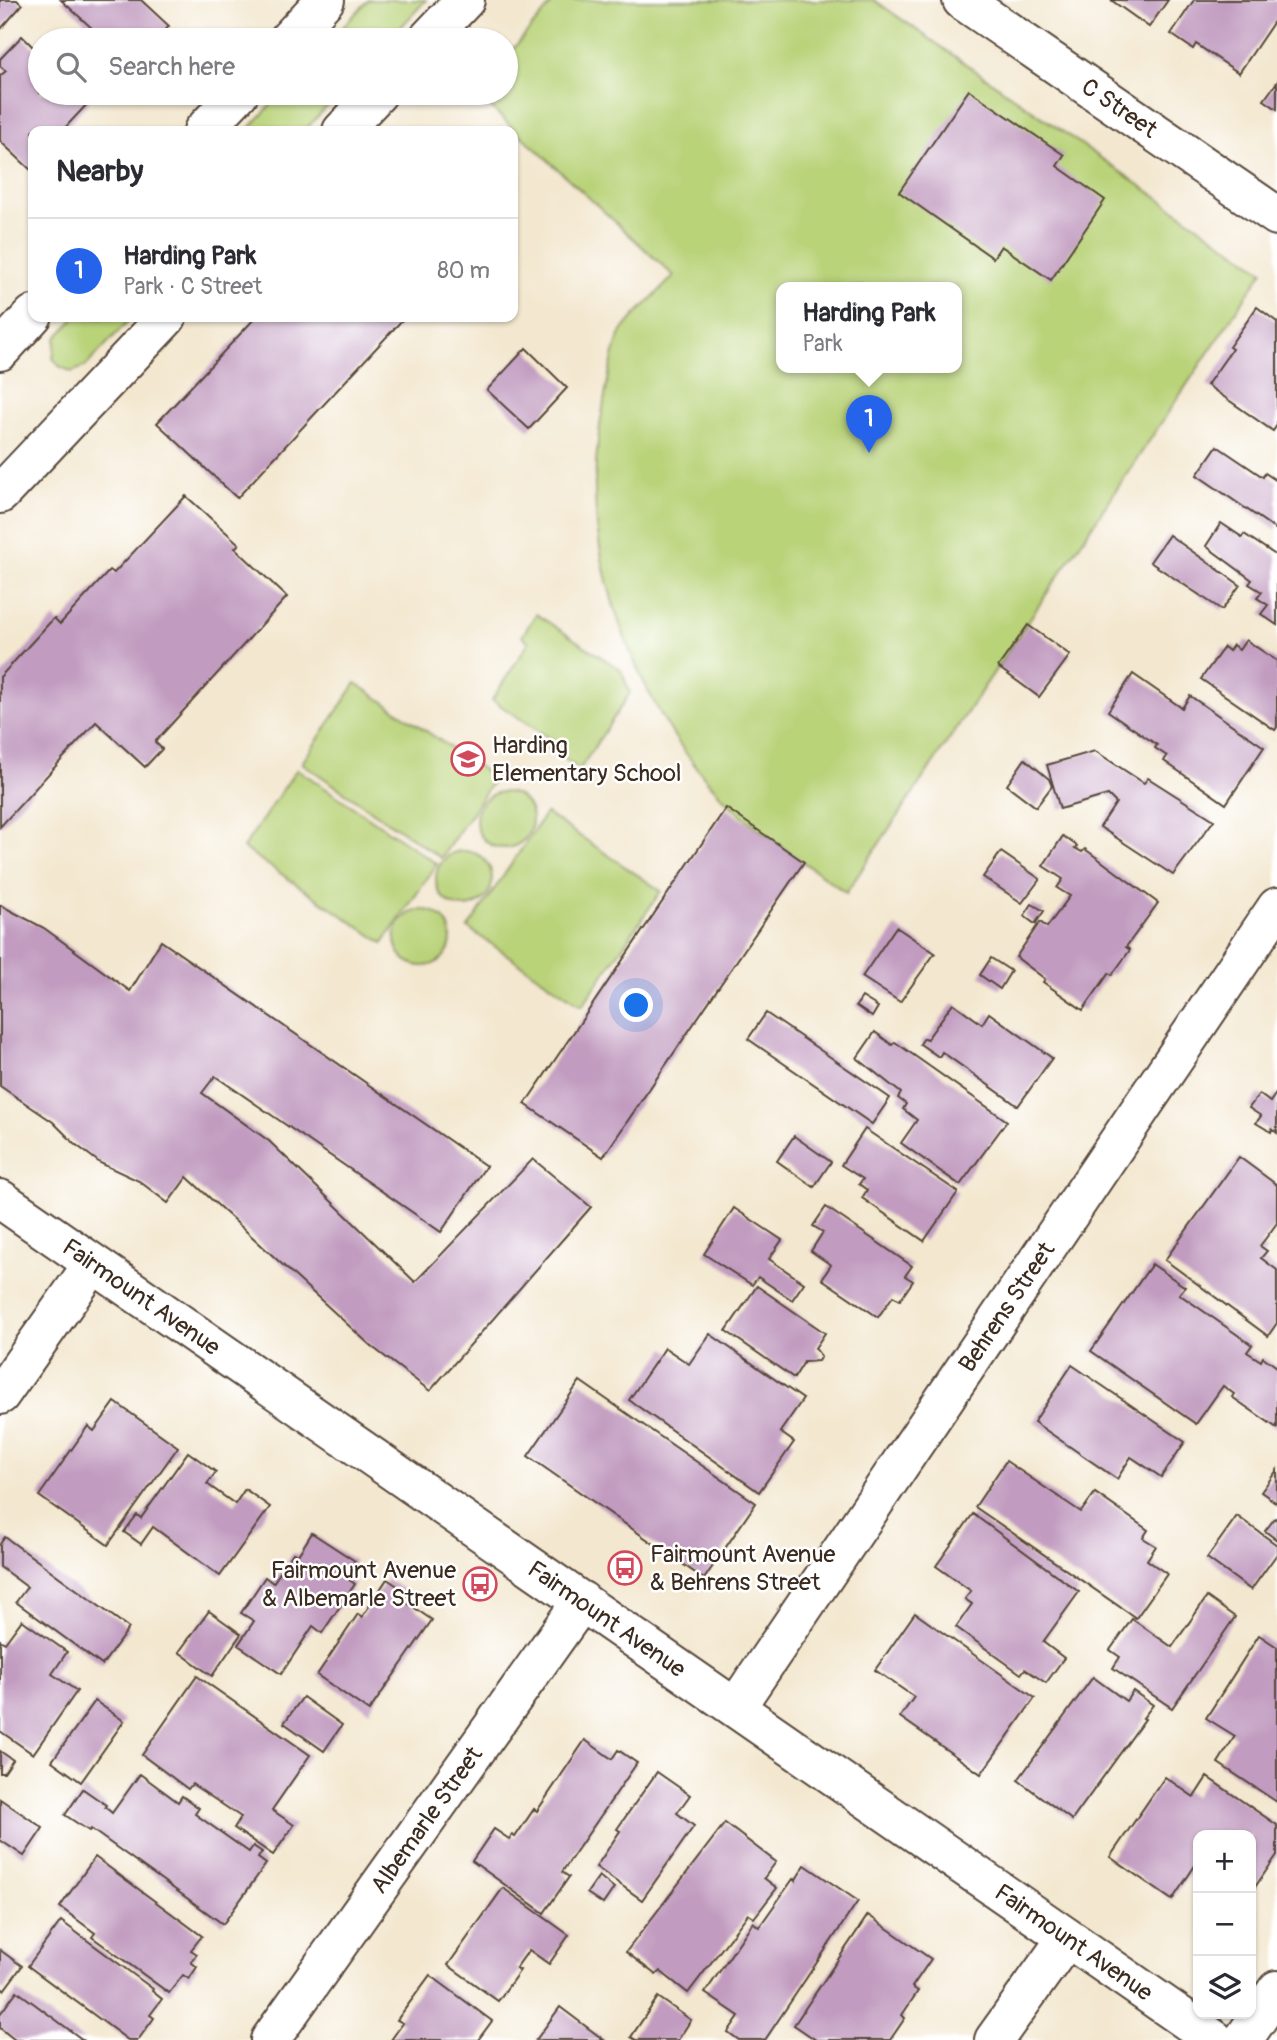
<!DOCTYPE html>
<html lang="en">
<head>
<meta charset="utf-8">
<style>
	:root { --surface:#fff; --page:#f2f2f3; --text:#2b2b33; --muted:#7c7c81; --line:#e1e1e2; --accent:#2563eb }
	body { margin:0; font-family:Pangolin,sans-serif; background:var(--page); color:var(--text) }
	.controls { position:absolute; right:21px; bottom:21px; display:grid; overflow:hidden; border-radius:14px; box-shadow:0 2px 5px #0004 }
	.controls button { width:63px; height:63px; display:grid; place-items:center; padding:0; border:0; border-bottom:2px solid var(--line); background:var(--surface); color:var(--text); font:35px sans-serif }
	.you { position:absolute; left:637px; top:1006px; width:24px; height:24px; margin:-18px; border:5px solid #fff; border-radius:50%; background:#1a73e8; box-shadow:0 0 0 10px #1a73e833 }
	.badge { display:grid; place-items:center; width:46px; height:46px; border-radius:50%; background:var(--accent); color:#fff; font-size:23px; font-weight:700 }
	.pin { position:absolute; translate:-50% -58px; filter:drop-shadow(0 2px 4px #0008) }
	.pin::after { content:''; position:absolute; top:37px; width:24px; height:21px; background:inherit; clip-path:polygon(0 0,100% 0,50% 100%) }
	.popup { position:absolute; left:776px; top:282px; width:186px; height:91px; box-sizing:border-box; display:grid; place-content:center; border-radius:14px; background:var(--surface); filter:drop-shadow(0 2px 5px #0005); font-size:23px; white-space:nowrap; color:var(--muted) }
	.popup b { font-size:26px; color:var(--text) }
	.popup::after { content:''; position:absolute; left:50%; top:100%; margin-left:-14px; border:14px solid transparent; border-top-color:var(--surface) }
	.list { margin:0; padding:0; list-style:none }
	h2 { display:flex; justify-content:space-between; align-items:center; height:91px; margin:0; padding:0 28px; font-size:30px }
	h2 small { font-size:23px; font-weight:400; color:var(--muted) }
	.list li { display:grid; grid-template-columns:46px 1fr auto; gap:21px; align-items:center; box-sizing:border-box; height:105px; padding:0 28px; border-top:2px solid var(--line) }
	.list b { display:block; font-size:26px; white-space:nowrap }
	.list p { margin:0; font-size:23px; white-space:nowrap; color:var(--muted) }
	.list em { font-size:23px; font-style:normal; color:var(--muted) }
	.icon { flex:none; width:38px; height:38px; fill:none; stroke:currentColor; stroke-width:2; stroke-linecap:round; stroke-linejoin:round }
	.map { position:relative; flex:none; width:1277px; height:2040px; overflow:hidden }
	.search { position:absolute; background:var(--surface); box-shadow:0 2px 5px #0004; left:28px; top:28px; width:490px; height:77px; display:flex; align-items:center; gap:18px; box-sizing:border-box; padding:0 24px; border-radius:38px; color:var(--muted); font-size:26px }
	.panel { position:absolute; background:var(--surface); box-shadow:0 2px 5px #0004; left:28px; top:126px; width:490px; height:196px; border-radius:14px }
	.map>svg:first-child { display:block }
	.green { fill:#b9d379; stroke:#7a7e4c; stroke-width:2; fill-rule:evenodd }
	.building { fill:#c19bc0 }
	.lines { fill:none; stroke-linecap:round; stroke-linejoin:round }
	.minor-casing { stroke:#574639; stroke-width:42 }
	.tertiary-casing { stroke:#574639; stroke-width:42 }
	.minor { stroke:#fff; stroke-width:38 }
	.tertiary { stroke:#fff; stroke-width:38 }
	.labels { text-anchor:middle; stroke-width:5; stroke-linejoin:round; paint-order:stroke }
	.street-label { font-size:24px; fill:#3b2a1e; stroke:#fff }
	.poi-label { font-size:24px; fill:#3b2a1e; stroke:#fff; text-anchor:start }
</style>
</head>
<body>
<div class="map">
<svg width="1277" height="2040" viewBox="0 0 1277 2040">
	<rect width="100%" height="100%" fill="#fff"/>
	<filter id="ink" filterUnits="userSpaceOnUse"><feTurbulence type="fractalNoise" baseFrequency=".0143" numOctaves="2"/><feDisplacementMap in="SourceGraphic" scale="14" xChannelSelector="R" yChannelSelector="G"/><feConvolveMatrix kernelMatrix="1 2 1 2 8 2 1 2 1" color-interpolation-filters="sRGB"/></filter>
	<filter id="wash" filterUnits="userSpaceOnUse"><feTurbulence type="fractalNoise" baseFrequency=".00686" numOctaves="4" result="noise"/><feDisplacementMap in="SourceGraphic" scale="28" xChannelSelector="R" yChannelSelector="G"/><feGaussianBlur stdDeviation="1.57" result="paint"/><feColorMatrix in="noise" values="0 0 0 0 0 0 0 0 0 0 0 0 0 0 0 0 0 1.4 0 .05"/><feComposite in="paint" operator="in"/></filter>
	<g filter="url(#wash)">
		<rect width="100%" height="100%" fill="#f3e7cf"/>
		<g class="green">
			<polygon points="368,0 426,0 389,40 331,40"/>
			<path d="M555,0h319l389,271 -417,622c-45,-34 -96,-64 -133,-106 -69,-77 -120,-201 -118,-306 1,-26 4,-53 9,-79 3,-18 10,-58 19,-72 14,-19 35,-37 51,-54l-199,-183h31v-36zM782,287h174v80h-174z"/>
			<polygon points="282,93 340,93 304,131 247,131"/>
			<polygon points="76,317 132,317 86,366 72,372 59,366 53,358 56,338"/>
			<polygon points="536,614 621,670 630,693 580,769 547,748 552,740 492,700 529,642 522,636"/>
			<polygon points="356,683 495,778 441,858 302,763"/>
			<polygon points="297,769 437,864 383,943 243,848"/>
			<circle cx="504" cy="820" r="28"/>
			<polygon points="546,813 661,891 582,1006 468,928"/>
			<circle cx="464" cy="879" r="28"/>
			<circle cx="423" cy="938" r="28"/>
		</g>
		<g id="blocks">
			<g class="building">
				<polygon points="0,0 17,0 22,5 0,30"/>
				<polygon points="61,0 141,0 169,26 157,40 105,40"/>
				<polygon points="1111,0 1168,0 1149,27"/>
				<polygon points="1194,0 1277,0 1277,17 1239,73 1196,44 1193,49 1171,34"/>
				<polygon points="22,36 40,54 40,93 81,93 90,101 62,131 33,131 33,172 0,141 0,76 6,71 0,66 0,59"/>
				<polygon points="1277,82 1277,109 1264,100"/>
				<polygon points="969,90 1064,155 1057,166 1105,200 1051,280 1001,246 993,258 899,192"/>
				<polygon points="1257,307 1277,322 1277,425 1273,431 1207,385 1232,349 1229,347"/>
				<polygon points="256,317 405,317 237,498 157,423"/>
				<polygon points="526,348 567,388 529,429 487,390"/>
				<polygon points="1217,446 1263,477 1265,473 1277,481 1277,530 1197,475"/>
				<polygon points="186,496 239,544 235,548 287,597 155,742 162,749 145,767 96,722 0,827 0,677 54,618 60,624 110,570 114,573"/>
				<polygon points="1221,523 1242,537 1244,534 1277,556 1277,625 1261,614 1268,605 1257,598 1262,592 1249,584 1252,580 1206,546"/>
				<polygon points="1169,535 1240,585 1222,610 1150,562"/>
				<polygon points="1028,625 1070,655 1039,697 998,667"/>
				<polygon points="1246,640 1277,661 1277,727 1275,730 1201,679 1224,647 1229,651 1233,645 1239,650"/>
				<polygon points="1133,674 1182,708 1190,696 1264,747 1226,804 1164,761 1167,756 1155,748 1157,745 1108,711"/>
				<polygon points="1095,751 1144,783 1148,778 1214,820 1173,875 1100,827 1116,803 1108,795 1060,809 1047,765"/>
				<polygon points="1025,759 1049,779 1052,786 1036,807 1007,785"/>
				<polygon points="726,808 804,862 603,1157 525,1104"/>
				<polygon points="1063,836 1077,846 1075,848 1082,852 1085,849 1158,903 1126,947 1130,950 1112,975 1109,973 1083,1010 1043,982 1045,979 1016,957 1040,922 1047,927 1070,896 1057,888 1063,879 1043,866"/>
				<polygon points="1001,852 1040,879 1022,903 983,877"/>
				<polygon points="1032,904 1044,911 1035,924 1024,916"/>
				<polygon points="0,905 44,928 130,991 161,941 486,1166 441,1232 215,1076 202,1093 269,1141 415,1282 533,1159 591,1207 430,1391 371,1346 187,1177 168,1203 139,1181 100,1163 75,1144 53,1122 0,1086"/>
				<polygon points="896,927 935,953 900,1002 862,977"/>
				<polygon points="991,958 1011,971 1000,989 980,975"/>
				<polygon points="862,997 878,1007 872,1017 856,1006"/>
				<polygon points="953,1003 982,1024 989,1013 1052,1058 1018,1106 942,1052 939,1057 920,1044 924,1038 927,1039"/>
				<polygon points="766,1013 890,1098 872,1124 748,1039"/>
				<polygon points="875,1032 892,1045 895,1042 1007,1121 960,1185 901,1143 917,1120 903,1109 906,1104 898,1098 901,1093 857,1058"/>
				<polygon points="1277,1092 1277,1133 1272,1129 1271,1132 1256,1123 1261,1116 1249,1108 1259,1094 1270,1102"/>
				<polygon points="865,1129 958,1192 924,1241 862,1198 867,1190 859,1184 863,1179 841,1165"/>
				<polygon points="794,1136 831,1162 814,1187 777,1161"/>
				<polygon points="1239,1157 1277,1185 1277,1223 1260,1246 1267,1251 1261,1258 1277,1270 1277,1323 1268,1336 1165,1260"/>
				<polygon points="826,1207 912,1266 905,1276 913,1281 900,1300 893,1296 878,1317 822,1279 831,1265 811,1251 823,1232 813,1226"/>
				<polygon points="734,1208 782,1240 769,1259 804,1283 792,1300 758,1277 752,1285 704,1254"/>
				<polygon points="1152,1264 1185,1287 1179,1294 1252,1345 1247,1352 1261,1361 1263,1357 1277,1367 1277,1428 1232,1397 1234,1394 1223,1386 1196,1424 1091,1351"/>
				<polygon points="757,1286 825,1333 815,1348 821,1356 818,1361 804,1362 794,1378 726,1331"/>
				<polygon points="710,1334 803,1399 780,1432 794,1442 759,1492 629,1400 665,1348 689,1364"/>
				<polygon points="1072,1365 1185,1442 1161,1477 1131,1457 1117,1479 1034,1422"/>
				<polygon points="580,1381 756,1503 704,1579 528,1456"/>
				<polygon points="115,1402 178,1447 108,1545 39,1496 88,1426 94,1431"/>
				<polygon points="188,1452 216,1472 207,1484 235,1504 245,1489 270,1507 220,1576 153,1527 141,1544 124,1532 137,1515 141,1518"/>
				<polygon points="1006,1461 1081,1512 1095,1493 1148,1530 1143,1538 1156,1546 1147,1560 1167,1574 1136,1618 975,1507"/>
				<polygon points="1277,1470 1277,1503 1261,1492"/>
				<polygon points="973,1514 1079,1592 1043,1642 1064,1658 1046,1683 1025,1669 1021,1674 956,1627 972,1604 965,1599 971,1591 936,1566"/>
				<polygon points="1237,1516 1277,1545 1277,1554 1251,1590 1207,1558"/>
				<polygon points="1275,1518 1277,1520 1277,1540 1265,1531"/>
				<polygon points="312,1533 355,1561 345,1577 355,1584 322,1633 313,1626 281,1674 238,1645 254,1621 241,1613 265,1577 273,1583 293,1553 298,1555"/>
				<polygon points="5,1537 129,1628 102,1665 16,1602 27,1587 0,1567 0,1544"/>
				<polygon points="387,1579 408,1593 403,1600 432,1620 369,1711 317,1675 358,1614 362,1617"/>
				<polygon points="1207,1597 1235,1617 1172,1708 1113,1668 1120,1657 1110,1650 1132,1619 1172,1647"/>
				<polygon points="209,1611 241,1634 212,1676 179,1652"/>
				<polygon points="915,1613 1035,1698 981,1774 900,1717 914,1697 875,1670"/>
				<polygon points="22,1620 67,1652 52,1674 77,1691 33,1754 0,1731 0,1640 5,1643"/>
				<polygon points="1259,1635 1277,1647 1277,1802 1218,1763 1235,1736 1206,1718"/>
				<polygon points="197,1676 310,1755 272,1810 294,1825 273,1855 234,1828 241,1817 192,1784 188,1789 142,1755"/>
				<polygon points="1093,1677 1126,1701 1133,1691 1153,1705 1143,1718 1145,1719 1072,1820 1018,1780"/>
				<polygon points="303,1697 342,1725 324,1751 284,1723"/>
				<polygon points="95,1701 124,1721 81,1782 52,1761"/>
				<polygon points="585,1740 612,1759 618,1750 637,1763 562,1872 569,1877 544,1913 472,1861 494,1829 509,1839 512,1835 515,1837 534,1809 537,1811"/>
				<polygon points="0,1751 13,1760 4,1773 0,1773"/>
				<polygon points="657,1772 690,1795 677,1813 694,1826 642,1900 596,1867 620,1831 617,1829"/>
				<polygon points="140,1774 178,1802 182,1796 199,1808 195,1814 249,1852 253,1846 262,1852 258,1858 266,1864 223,1924 91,1829 89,1831 65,1815 83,1789 106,1805 105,1807 112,1813"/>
				<polygon points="1165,1777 1194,1797 1207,1777 1277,1825 1277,1855 1253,1890 1251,1888 1251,1835 1198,1835 1198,1861 1172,1900 1110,1857"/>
				<polygon points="0,1799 43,1828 24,1856 0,1840"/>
				<polygon points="725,1823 776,1862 764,1878 777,1888 754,1918 748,1914 688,1993 660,1971 656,1975 626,1952"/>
				<polygon points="95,1857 202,1936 191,1950 197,1954 191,1962 197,1967 189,1979 183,1975 169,1993 92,1937 95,1933 60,1907"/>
				<polygon points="805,1865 858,1901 765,2040 739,2040 728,2032 739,2016 705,1993 753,1922 759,1927 793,1879 795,1881"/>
				<polygon points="599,1876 614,1888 603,1904 587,1893"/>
				<polygon points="503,1888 569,1935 549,1964 529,1950 516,1968 520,1970 498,2001 448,1965"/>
				<polygon points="868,1915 931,1959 912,1987 918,1991 902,2015 905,2018 890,2040 816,2040 794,2025"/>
				<polygon points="61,1921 153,1989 152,1991 162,1999 150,2015 154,2018 138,2040 128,2040 28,1966"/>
				<polygon points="0,1950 22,1966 4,1990 0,1987"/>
				<polygon points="430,1975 492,2021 478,2040 391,2040 403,2023 397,2020"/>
				<polygon points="17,1991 83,2040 15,2040 0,2028 0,2014"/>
				<polygon points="658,1997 691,2020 678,2040 636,2040 631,2037"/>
				<polygon points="560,2007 604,2040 536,2040"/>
			</g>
		</g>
	</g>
	<g filter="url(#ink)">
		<use href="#blocks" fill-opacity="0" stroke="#574639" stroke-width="2"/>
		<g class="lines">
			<defs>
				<g id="minor">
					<path id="s1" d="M962,0l315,216"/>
					<polyline points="0,1395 93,1264"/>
					<path id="s2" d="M736,1707l541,-800"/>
					<path id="s3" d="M270,2040l312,-439"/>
					<polyline points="994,2040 1067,1938"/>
					<polyline points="1243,2040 1277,1990"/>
				</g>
				<g id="tertiary">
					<polyline points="288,40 325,0"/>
					<polyline points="427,40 465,0"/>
					<polyline points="203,131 239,93"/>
					<polyline points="342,131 378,93"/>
					<polyline points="0,351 33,315"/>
					<polyline points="0,494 167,317"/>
					<path id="s4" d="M0,1199l1215,841"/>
				</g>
			</defs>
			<use href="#minor" class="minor-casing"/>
			<use href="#tertiary" class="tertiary-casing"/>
			<use href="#minor" class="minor"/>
			<use href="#tertiary" class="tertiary"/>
		</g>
	</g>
	<defs>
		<symbol id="school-ring" viewBox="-11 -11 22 22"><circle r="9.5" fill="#fff" stroke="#d1495b" stroke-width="1.5"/><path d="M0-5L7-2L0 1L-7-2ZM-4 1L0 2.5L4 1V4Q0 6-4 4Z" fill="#d1495b"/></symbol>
		<symbol id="bus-ring" viewBox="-11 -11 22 22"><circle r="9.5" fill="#fff" stroke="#d1495b" stroke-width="1.5"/><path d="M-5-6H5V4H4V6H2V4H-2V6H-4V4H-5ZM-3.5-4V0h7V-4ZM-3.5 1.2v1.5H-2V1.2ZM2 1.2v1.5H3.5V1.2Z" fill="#d1495b"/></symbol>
	</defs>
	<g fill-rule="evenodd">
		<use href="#school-ring" x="449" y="740" width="38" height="38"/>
		<use href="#bus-ring" x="606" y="1549" width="38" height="38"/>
		<use href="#bus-ring" x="461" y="1565" width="38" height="38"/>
	</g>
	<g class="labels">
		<g class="street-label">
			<text dy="8" stroke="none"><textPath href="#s1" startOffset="191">C Street</textPath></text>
			<text dy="8" stroke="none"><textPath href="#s4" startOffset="172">Fairmount Avenue</textPath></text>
			<text dy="8" stroke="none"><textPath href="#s2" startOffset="483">Behrens Street</textPath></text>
			<text dy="8" stroke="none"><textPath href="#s4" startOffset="738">Fairmount Avenue</textPath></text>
			<text dy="8" stroke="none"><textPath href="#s3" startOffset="270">Albemarle Street</textPath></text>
			<text dy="8" stroke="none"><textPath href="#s4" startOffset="1306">Fairmount Avenue</textPath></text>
		</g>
		<g class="poi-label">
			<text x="492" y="753">Harding<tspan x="492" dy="28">Elementary School</tspan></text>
			<text x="650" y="1562">Fairmount Avenue<tspan x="650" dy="28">&amp; Behrens Street</tspan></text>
			<text x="456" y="1578" text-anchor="end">Fairmount Avenue<tspan x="456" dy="28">&amp; Albemarle Street</tspan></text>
		</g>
	</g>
</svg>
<div class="controls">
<button>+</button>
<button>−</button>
<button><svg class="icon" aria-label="layers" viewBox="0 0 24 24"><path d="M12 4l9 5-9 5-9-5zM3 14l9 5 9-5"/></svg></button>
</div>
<div class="you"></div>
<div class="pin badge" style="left:869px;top:453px">1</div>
<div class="popup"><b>Harding Park</b>Park</div>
<div class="search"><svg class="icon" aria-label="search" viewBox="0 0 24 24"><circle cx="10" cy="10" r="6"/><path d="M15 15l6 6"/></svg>Search here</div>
<section class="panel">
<h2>Nearby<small></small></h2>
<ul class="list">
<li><span class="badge">1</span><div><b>Harding Park</b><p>Park · C Street</p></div><em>80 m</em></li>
</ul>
</section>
</div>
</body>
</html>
